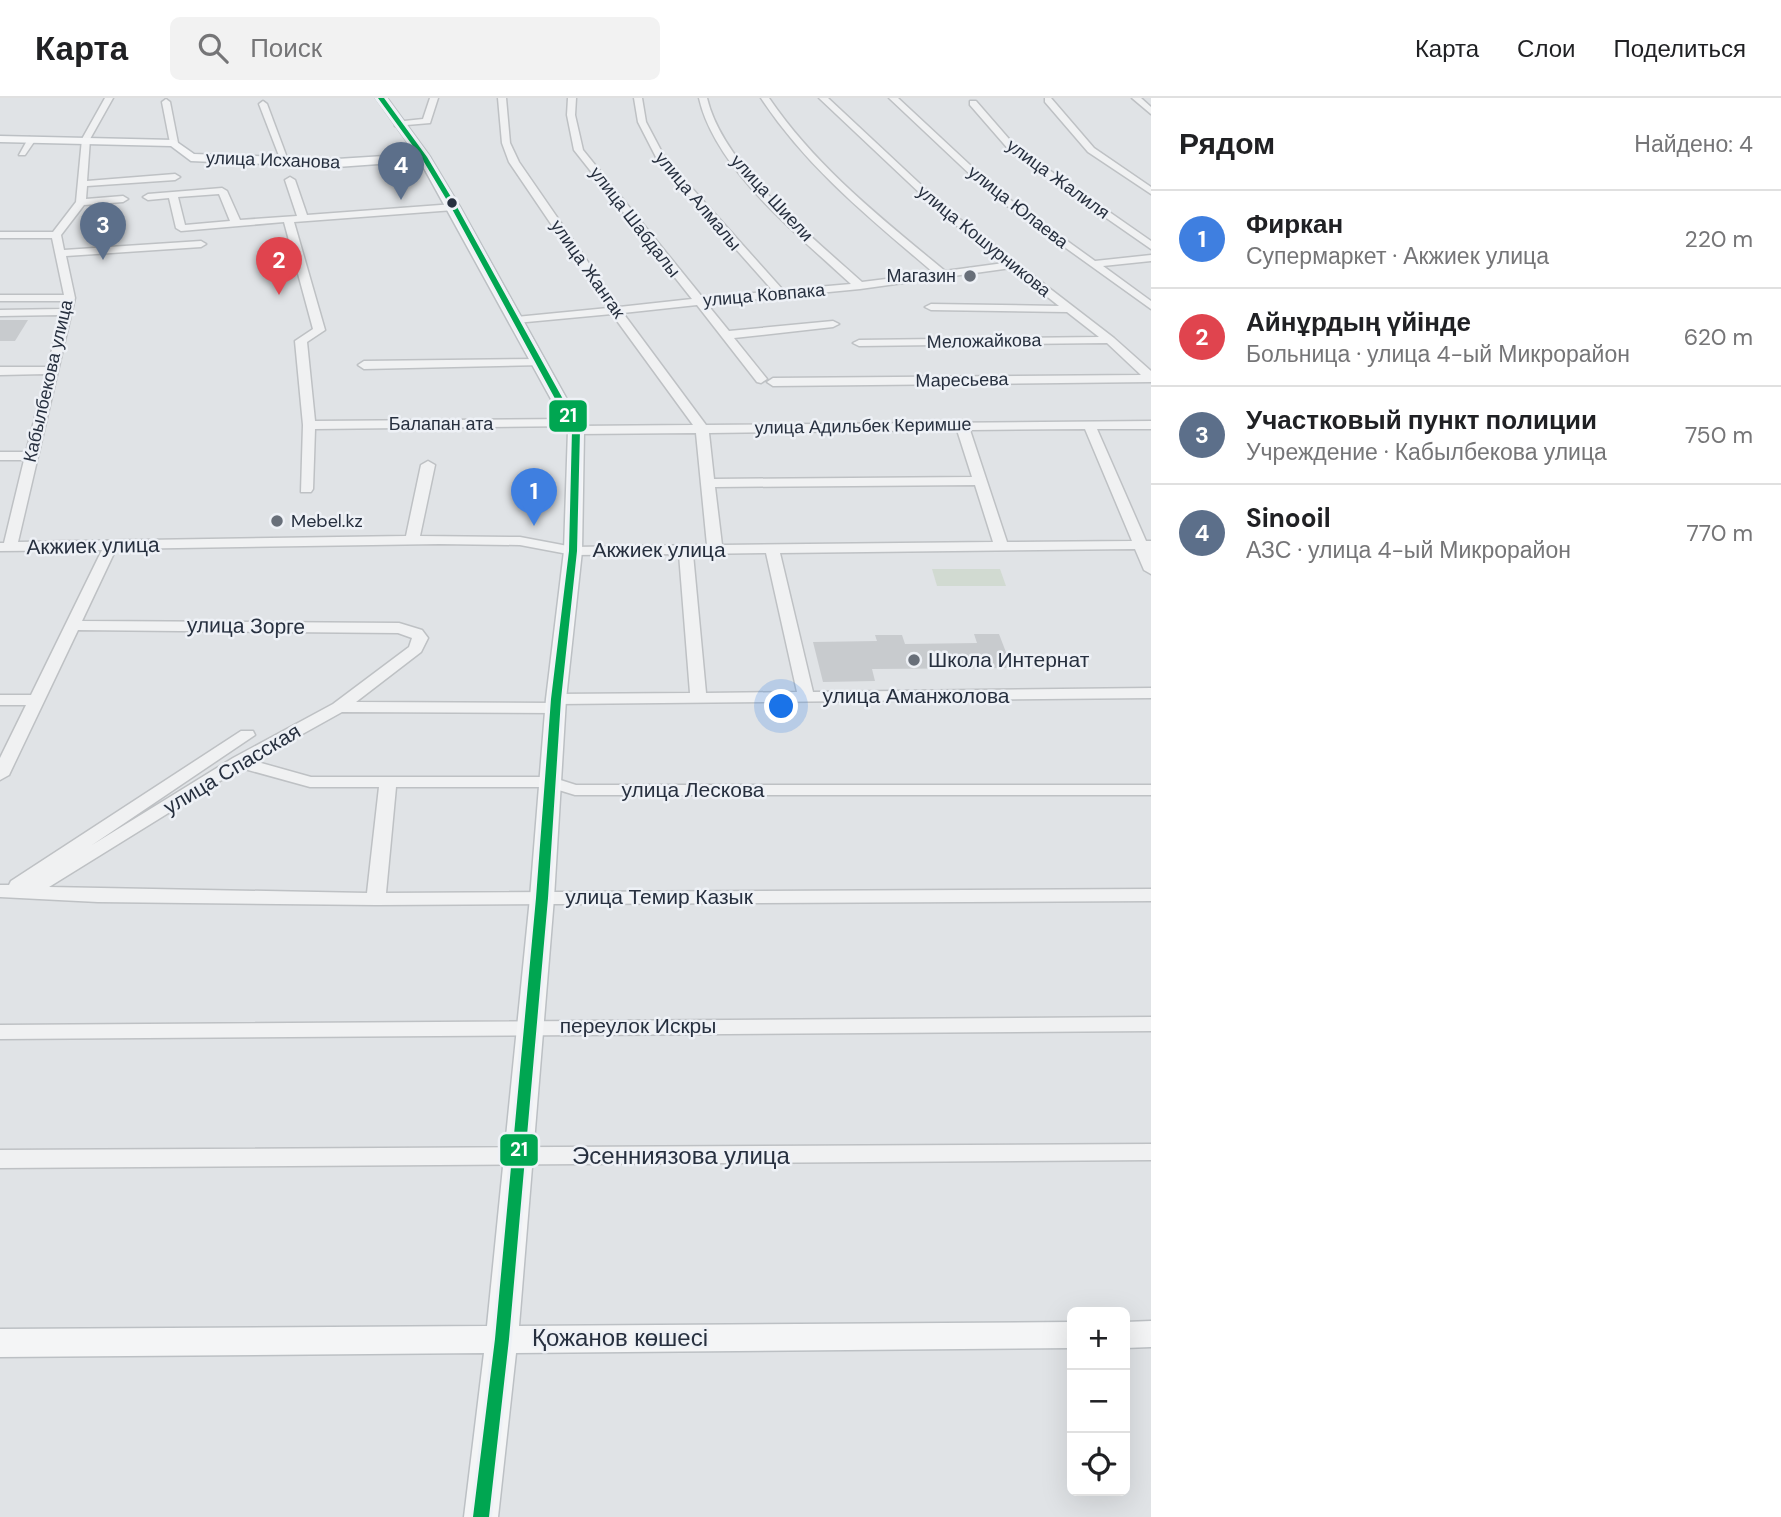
<!DOCTYPE html>
<html lang="ru">
<head>
<meta charset="utf-8">
<style>
	:root { --surface:#fff; --page:#f2f2f2; --text:#202124; --muted:#757577; --line:#e0e0e0; --accent:#111827 }
	body { margin:0; font-family:"DM Sans",sans-serif; background:var(--page); color:var(--text) }
	.controls { position:absolute; right:21px; bottom:21px; display:grid; overflow:hidden; border-radius:10px; box-shadow:0 7px 28px #0002 }
	.controls button { width:63px; height:63px; display:grid; place-items:center; padding:0; border:0; border-bottom:2px solid var(--line); background:var(--surface); color:var(--text); font:35px sans-serif }
	.you { position:absolute; left:782px; top:609px; width:24px; height:24px; margin:-18px; border:5px solid #fff; border-radius:50%; background:#1a73e8; box-shadow:0 0 0 10px #1a73e833 }
	.badge { display:grid; place-items:center; width:46px; height:46px; border-radius:50%; background:var(--accent); color:#fff; font-size:23px; font-weight:700 }
	.pin { position:absolute; translate:-50% -58px; filter:drop-shadow(0 2px 4px #0008) }
	.pin::after { content:''; position:absolute; top:37px; width:24px; height:21px; background:inherit; clip-path:polygon(0 0,100% 0,50% 100%) }
	.list { margin:0; padding:0; list-style:none }
	h2 { display:flex; justify-content:space-between; align-items:center; height:91px; margin:0; padding:0 28px; font-size:30px }
	h2 small { font-size:23px; font-weight:400; color:var(--muted) }
	.list li { display:grid; grid-template-columns:46px 1fr auto; gap:21px; align-items:center; box-sizing:border-box; height:98px; padding:0 28px; border-top:2px solid var(--line) }
	.list b { display:block; font-size:26px; white-space:nowrap }
	.list p { margin:0; font-size:23px; white-space:nowrap; color:var(--muted) }
	.list em { font-size:23px; font-style:normal; color:var(--muted) }
	.icon { flex:none; width:38px; height:38px; fill:none; stroke:currentColor; stroke-width:2; stroke-linecap:round; stroke-linejoin:round }
	.map { position:relative; flex:none; width:1151px; height:1419px; overflow:hidden }
	header { display:flex; align-items:center; gap:42px; box-sizing:border-box; height:98px; padding:0 35px; background:var(--surface); border-bottom:2px solid var(--line) }
	header strong { font-size:33px }
	nav { display:flex; gap:38px; margin-inline-start:auto; font-size:24px }
	.search { width:490px; height:63px; background:var(--page); display:flex; align-items:center; gap:18px; box-sizing:border-box; padding:0 24px; border-radius:10px; color:var(--muted); font-size:26px }
	main { display:flex }
	aside { flex:1; background:var(--surface) }
	.map>svg:first-child { display:block }
	.green { fill:#d1dad1 }
	.building { fill:#c8cbce }
	.lines { fill:none; stroke-linecap:round; stroke-linejoin:round }
	.minor-casing { stroke:#bec1c4; stroke-width:3 }
	.major-casing { stroke:#bcc0c4; stroke-width:3 }
	.minor { fill:#f0f1f2; fill-rule:evenodd }
	.major { fill:#f4f5f6; fill-rule:evenodd }
	.bus-1-casing { stroke:#eef1f6; stroke-width:6 }
	.bus-1 { fill:#00a651; fill-rule:evenodd }
	.bus-dot { fill:#27303f; stroke:#eef1f6; stroke-width:2.5 }
	.poi-dot { fill:#686f79; stroke:#eef1f6; stroke-width:2.5 }
	.labels { text-anchor:middle; stroke-width:5; stroke-linejoin:round; paint-order:stroke }
	.far-street-label { font-size:18px; fill:#27303f; stroke:#eef1f6 }
	.far-poi-label { font-size:18px; fill:#27303f; stroke:#eef1f6; text-anchor:end }
	.street-label { font-size:21px; fill:#27303f; stroke:#eef1f6 }
	.poi-label { font-size:21px; fill:#27303f; stroke:#eef1f6; text-anchor:start }
	.near-street-label { font-size:24px; fill:#27303f; stroke:#eef1f6 }
	.line-badge { stroke:#eef1f6; stroke-width:2.5 }
	.badge-label { font-size:19px; text-anchor:middle; font-weight:bold; fill:#fff }
</style>
</head>
<body>
<header>
<strong>Карта</strong>
<div class="search"><svg class="icon" aria-label="search" viewBox="0 0 24 24"><circle cx="10" cy="10" r="6"/><path d="M15 15l6 6"/></svg>Поиск</div>
<nav><a>Карта</a><a>Слои</a><a>Поделиться</a></nav>
</header>
<main>
<div class="map">
<svg width="1151" height="1419" viewBox="0 0 1151 1419">
	<rect width="100%" height="100%" fill="#e0e3e6"/>
	<polygon class="green" points="932,471 1000,471 1006,488 937,488"/>
	<g class="building">
		<polygon points="0,222 28,222 15,243 0,243"/>
		<polygon points="974,536 999,536 1012,570 872,571 875,583 823,584 813,544 877,543 875,537 902,537 905,546 977,545"/>
	</g>
	<g class="lines">
		<defs>
			<g id="minor">
				<path d="M105,0h8l-23,41 -3,42 88,-7 5,3 -5,3 -88,6 -1,13 37,-3 5,3 -5,3 -39,3 -23,30 3,15 137,-9 5,3 -5,3 -135,9 9,42 -57,244 388,-6 15,-71 7,-4 7,4 -15,71 100,1 53,10 134,-2 -11,-112 -120,1 -6,-4 6,-4 117,-1 -81,-111 -96,9 -6,-3 6,-3 92,-9 -99,-146 -7,-19 -4,-45h8l4,45 9,19 100,145 73,-8 -118,-149 -7,-35 1,-17h8l-1,17 8,35 120,148 70,-7 -115,-130 -20,-39 -4,-24h8l4,24 19,36 118,132 68,-6c-52,-48 -136,-115 -152,-186h8c16,68 104,138 155,184l72,-9c-63,-54 -127,-105 -173,-175h8c47,69 112,120 176,173l59,-8 -62,-49 -123,-116h9l120,112 166,128 37,33v11l-378,4 -6,-4 6,-4 368,-3 -34,-32 -248,3 -6,-3 6,-3 240,-3 -32,-25 -136,-2 -6,-3 6,-3 128,2 -48,-38 -151,21 -153,15 22,27 104,-10 6,3 -6,3 -99,11 33,41 -6,4 -4,-1 -60,-77 -74,8 83,112 445,-4v8h-54l49,112h5v33l-7,-4 -9,-21 -355,4 33,139 338,-4v10l-592,6 5,4 -8,5 -214,-1 -88,49 57,16h240l25,8h575v10h-576l-26,-8h-153l-10,106 765,-4v12l-775,4 -278,-3 -98,-5v-12h9l2,-4 230,-150h12l2,4 -163,110 141,-87 100,-54 76,-57 3,-9 -14,-5 -320,-3 -69,145 -9,5v-22l26,-53h-26v-10h31l71,-145 -102,1v-8h4l20,-83h-24v-8h26l20,-78 -46,1v-8h48l12,-52 -60,1v-6l62,-1 2,-8h-64v-6h64l-12,-57h-52v-6h53l23,-30 6,-63zM1085,331l47,112 -125,1 -37,-112zM957,332l15,47 -258,2 -5,-46zM975,387l18,57 -271,3 -7,-58zM439,446l81,1 53,10 106,-1 11,139 -134,1 -8,5 5,4 -197,-1 65,-50 7,-14 -6,-8 -23,-7 -317,-2 34,-72zM766,455l31,139 -91,1 -13,-139zM241,670l69,19h69l-12,106 -318,-6z"/>
				<polygon points="430,0 438,0 430,25 395,28 395,24 423,21"/>
				<polygon points="889,0 898,0 998,93 1095,163 1151,157 1151,163 1103,168 1151,203 1151,211 992,97"/>
				<polygon points="1045,0 1051,0 1094,50 1151,89 1151,96 1088,54 1045,4"/>
				<polygon points="1132,0 1141,0 1151,9 1151,16"/>
				<polygon points="166,1 170,4 178,45 174,48 170,45 162,4"/>
				<polygon points="263,3 267,6 289,65 281,63 259,6"/>
				<polygon points="970,3 976,3 1016,49 1151,143 1151,151 1010,53 970,7"/>
				<polygon points="29,39 36,41 25,57 19,57"/>
				<path d="M290,79l5,3 12,35 147,-11 5,3 -5,3 -160,12 31,108 -18,12 8,79 258,-2 4,1v6l-262,3 -2,60 -2,3h-10l2,-67 -8,-84 18,-12 -29,-107 -103,9 -5,-3 -7,-30 -21,2 -5,-3 5,-3 74,-6 5,3 13,29 57,-4 -12,-36zM219,96l11,27 -45,4 -7,-28z"/>
				<polygon points="539,261 543,263 543,267 364,271 358,267 364,263"/>
				<polygon points="1151,919 1151,933 0,941 0,927"/>
				<polygon points="1151,1046 1151,1062 0,1070 0,1052"/>
			</g>
			<g id="major">
				<polygon points="376,0 387,0 430,59 460,109 584,332 582,453 566,601 554,800 519,1228 1072,1224 1072,1250 516,1255 498,1419 464,1419 484,1255 0,1259 0,1231 487,1228 530,800 546,601 564,453 568,332 420,63 337,69 191,63 171,48 0,44 0,38 174,42 194,56 337,61 416,56"/>
				<polygon points="1151,1223 1151,1249 1125,1250 1125,1224"/>
			</g>
		</defs>
		<use href="#minor" class="minor-casing"/>
		<use href="#major" class="major-casing"/>
		<use href="#minor" class="minor"/>
		<use href="#major" class="major"/>
		<defs>
			<polygon id="bus-1" points="378,0 384,0 427,59 457,109 580,332 577,453 561,601 548,800 509,1241 489,1419 473,1419 495,1241 536,800 551,601 569,453 572,332 451,109 421,59"/>
		</defs>
		<use href="#bus-1" class="bus-1-casing"/>
		<use href="#bus-1" class="bus-1"/>
	</g>
	<circle class="bus-dot" cx="452" cy="105" r="6"/>
	<g class="poi-dot">
		<circle cx="970" cy="178" r="7"/>
		<circle cx="277" cy="423" r="7"/>
		<circle cx="914" cy="562" r="7"/>
	</g>
	<g class="labels">
		<g class="far-street-label">
			<text transform="translate(273 62) rotate(2)" y="6">улица Исханова</text>
			<text transform="translate(1058 81) rotate(36)" y="6">улица Жалиля</text>
			<text transform="translate(772 100) rotate(47)" y="6">улица Шиели</text>
			<text transform="translate(698 103) rotate(50)" y="6">улица Алмалы</text>
			<text transform="translate(1018 109) rotate(38)" y="6">улица Юлаева</text>
			<text transform="translate(635 124) rotate(52)" y="6">улица Шабдалы</text>
			<text transform="translate(984 143) rotate(39)" y="6">улица Кошурникова</text>
			<text transform="translate(588 171) rotate(55)" y="6">улица Жангак</text>
			<text transform="translate(764 197) rotate(-5)" y="6">улица Ковпака</text>
			<text transform="translate(984 243) rotate(-1)" y="6">Меложайкова</text>
			<text transform="translate(962 282) rotate(-1)" y="6">Маресьева</text>
			<text transform="translate(48 283) rotate(-77)" y="6">Кабылбекова улица</text>
			<text x="441" y="332">Балапан ата</text>
			<text transform="translate(863 328) rotate(-1)" y="6">улица Адильбек Керимше</text>
		</g>
		<g class="far-poi-label">
			<text x="956" y="184">Магазин</text>
			<text x="291" y="429" text-anchor="start">Mebel.kz</text>
		</g>
		<g class="street-label">
			<text transform="translate(93 448) rotate(-1)" y="7">Акжиек улица</text>
			<text x="659" y="459">Акжиек улица</text>
			<text transform="translate(246 528) rotate(1)" y="7">улица Зорге</text>
			<text x="916" y="605">улица Аманжолова</text>
			<text transform="translate(232 671) rotate(-31)" y="7">улица Спасская</text>
			<text x="693" y="699">улица Лескова</text>
			<text x="659" y="806">улица Темир Казык</text>
			<text x="638" y="935">переулок Искры</text>
		</g>
		<g class="poi-label">
			<text x="928" y="569">Школа Интернат</text>
		</g>
		<g class="near-street-label">
			<text x="681" y="1066">Эсенниязова улица</text>
			<text x="620" y="1248">Қожанов көшесі</text>
		</g>
	</g>
	<g class="line-badge">
		<rect x="548" y="301" width="40" height="34" rx="7" fill="#00a651"/>
		<rect x="499" y="1035" width="40" height="34" rx="7" fill="#00a651"/>
	</g>
	<g class="badge-label">
		<text x="568" y="324">21</text>
		<text x="519" y="1058">21</text>
	</g>
</svg>
<div class="controls">
<button>+</button>
<button>−</button>
<button><svg class="icon" aria-label="locate" viewBox="0 0 24 24"><circle cx="12" cy="12" r="6"/><path d="M12 2v4M12 18v4M2 12h4M18 12h4"/></svg></button>
</div>
<div class="you"></div>
<div class="pin badge" style="left:534px;top:428px;background:#3f7fe0">1</div>
<div class="pin badge" style="left:279px;top:197px;background:#e0444e">2</div>
<div class="pin badge" style="left:103px;top:162px;background:#5c6f8a">3</div>
<div class="pin badge" style="left:401px;top:102px;background:#5c6f8a">4</div>
</div>
<aside>
<h2>Рядом<small>Найдено: 4</small></h2>
<ul class="list">
<li><span class="badge" style="background:#3f7fe0">1</span><div><b>Фиркан</b><p>Супермаркет · Акжиек улица</p></div><em>220 m</em></li>
<li><span class="badge" style="background:#e0444e">2</span><div><b>Айнұрдың үйінде</b><p>Больница · улица 4-ый Микрорайон</p></div><em>620 m</em></li>
<li><span class="badge" style="background:#5c6f8a">3</span><div><b>Участковый пункт полиции</b><p>Учреждение · Кабылбекова улица</p></div><em>750 m</em></li>
<li><span class="badge" style="background:#5c6f8a">4</span><div><b>Sinooil</b><p>АЗС · улица 4-ый Микрорайон</p></div><em>770 m</em></li>
</ul>
</aside>
</main>
</body>
</html>
